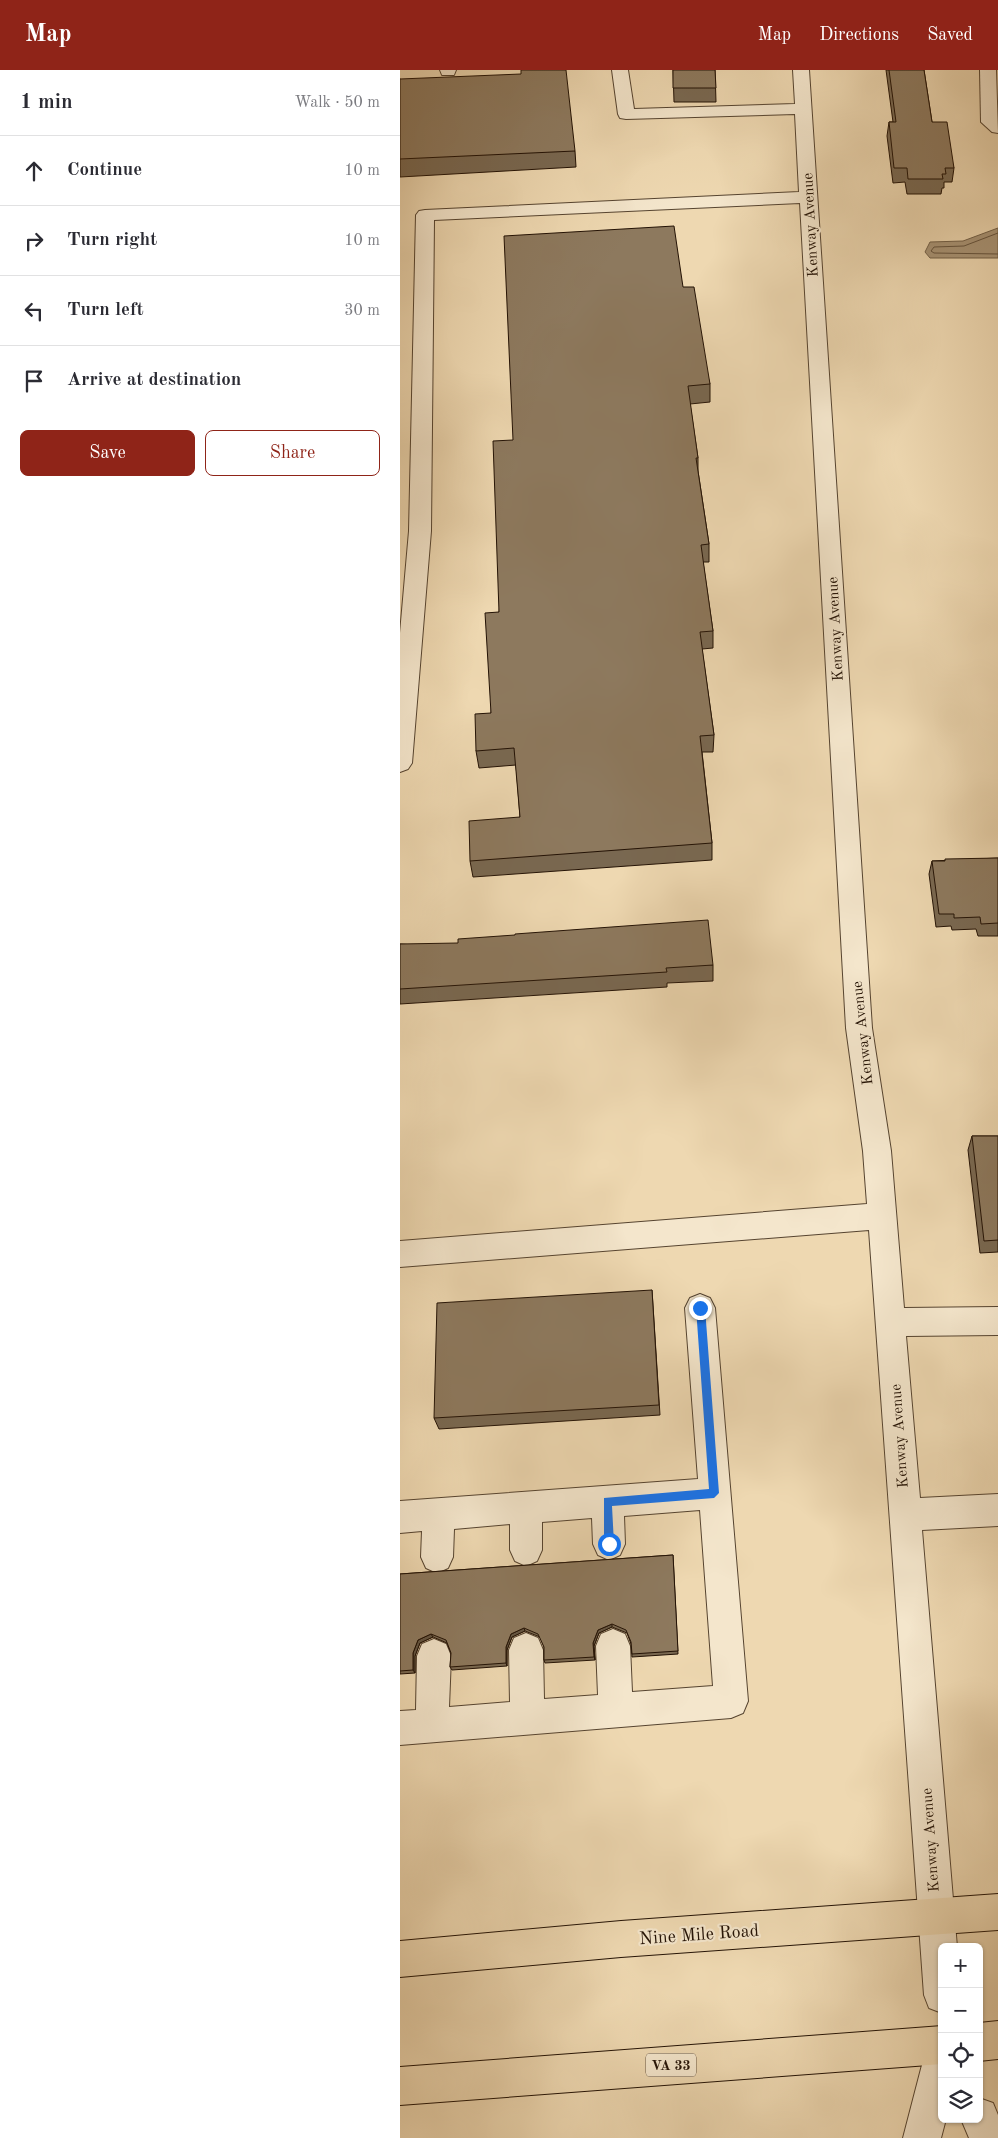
<!DOCTYPE html>
<html lang="en">
<head>
<meta charset="utf-8">
<style>
	:root { --surface:#fff; --page:#f7f7f7; --text:#2b2b33; --muted:#7c7c81; --line:#e1e1e2; --accent:#8f2418 }
	body { margin:0; font-family:"Old Standard TT",serif; background:var(--page); color:var(--text) }
	.controls { position:absolute; right:15px; bottom:15px; display:grid; overflow:hidden; border-radius:8px; box-shadow:0 1px 4px #0004 }
	.controls button { width:45px; height:45px; display:grid; place-items:center; padding:0; border:0; border-bottom:1px solid var(--line); background:var(--surface); color:var(--text); font:25px sans-serif }
	.stop { position:absolute; width:15px; height:15px; margin:-11px; border:4px solid #1a73e8; border-radius:50%; background:#fff }
	.stop.end { background:#1a73e8; border-color:#fff; box-shadow:0 1px 5px #0008 }
	.list { margin:0; padding:0; list-style:none }
	h2 { display:flex; justify-content:space-between; align-items:center; height:65px; margin:0; padding:0 20px; font-size:21px }
	h2 small { font-size:16px; font-weight:400; color:var(--muted) }
	.list li { display:grid; grid-template-columns:32px 1fr auto; gap:15px; align-items:center; box-sizing:border-box; height:70px; padding:0 20px; border-top:1px solid var(--line) }
	.list b { display:block; font-size:19px; white-space:nowrap }
	.list em { font-size:16px; font-style:normal; color:var(--muted) }
	.actions { display:flex; gap:10px; padding:15px 20px }
	.actions a { flex:1; padding:11px 0; border:1px solid var(--accent); border-radius:8px; text-align:center; font-size:18px; color:var(--accent) }
	.actions .main { background:var(--accent); color:#fff }
	.icon { flex:none; width:28px; height:28px; fill:none; stroke:currentColor; stroke-width:2; stroke-linecap:round; stroke-linejoin:round }
	.map { position:relative; flex:none; width:598px; height:2068px; overflow:hidden }
	header { display:flex; align-items:center; gap:30px; box-sizing:border-box; height:70px; padding:0 25px; background:var(--accent); color:#fff }
	header strong { font-size:24px }
	nav { display:flex; gap:28px; margin-inline-start:auto; font-size:18px }
	main { display:flex }
	aside { flex:1; background:var(--surface) }
	.map>svg:first-child { display:block }
	.water { fill:#a99577; stroke:#736149 }
	.lines { fill:none; stroke-linecap:round; stroke-linejoin:round }
	.shore { stroke:#66543e; stroke-width:1 }
	.minor-casing { stroke:#564430; stroke-width:2 }
	.major-casing { stroke:#231205; stroke-width:2 }
	.minor { fill:#f4e6cc; fill-rule:evenodd }
	.major { fill:#eed8b1; fill-rule:evenodd }
	.wall { fill:#796851; stroke:#231205 }
	.shaded-wall { fill:#635542; stroke:#231205 }
	.building { fill:#8d795e; stroke:#231205 }
	.route { fill:#1a73e8 }
	.labels { text-anchor:middle; stroke-width:4.5; stroke-linejoin:round; paint-order:stroke }
	.shield { fill:#f4e6cc; stroke:#625241; stroke-width:1 }
	.shield-label { font-size:14px; font-weight:bold; fill:#231205 }
	.street-label { font-size:15px; fill:#231205; stroke:#f4e6cc }
	.near-street-label { font-size:18px; fill:#231205; stroke:#f4e6cc }
</style>
</head>
<body>
<header>
<strong>Map</strong>
<nav><a>Map</a><a>Directions</a><a>Saved</a></nav>
</header>
<main>
<aside>
<h2>1 min<small>Walk · 50 m</small></h2>
<ul class="list">
<li><svg class="icon" aria-label="ahead" viewBox="0 0 24 24"><path d="M12 20V5M6 11l6-6 6 6"/></svg><div><b>Continue</b></div><em>10 m</em></li>
<li><svg class="icon" aria-label="right" viewBox="0 0 24 24"><path d="M7 20v-9h11M14 6l5 5-5 5"/></svg><div><b>Turn right</b></div><em>10 m</em></li>
<li><svg class="icon" aria-label="left" viewBox="0 0 24 24"><path d="M17 20v-9H6M10 6l-5 5 5 5"/></svg><div><b>Turn left</b></div><em>30 m</em></li>
<li><svg class="icon" aria-label="arrive" viewBox="0 0 24 24"><path d="M6 21V4h12l-3 4 3 4H6"/></svg><div><b>Arrive at destination</b></div></li>
</ul>
<div class="actions"><a class="main">Save</a><a>Share</a></div>
</aside>
<div class="map">
<svg width="598" height="2068" viewBox="0 0 598 2068">
	<rect width="100%" height="100%" fill="#eed8b1"/>
	<filter id="stains"><feTurbulence type="fractalNoise" baseFrequency=".004" numOctaves="4"/><feColorMatrix values="0 0 0 0 .2 0 0 0 0 .09 0 0 0 0 .02 0 0 0 .5 -.17"/></filter>
	<radialGradient id="worn" r=".72"><stop offset=".6" stop-color="#630" stop-opacity="0"/><stop offset="1" stop-color="#630" stop-opacity=".3"/></radialGradient>
	<polygon class="water" points="598,158 598,188 530,188 525,182 530,172 563,171"/>
	<g class="lines">
		<polyline class="shore" points="598,163 564,176 534,177 531,181 534,183 598,184"/>
		<defs>
			<g id="minor">
				<polygon points="40,0 56,0 54,5 42,5"/>
				<polygon points="212,0 228,0 234,39 395,34 393,0 409,0 472,958 491,1081 504,1238 598,1237 598,1265 506,1266 520,1428 598,1424 598,1456 522,1460 557,1877 542,1877 542,1943 529,1938 524,1925 469,1160 0,1197 0,1171 467,1134 463,1081 446,958 400,133 34,150 31,461 12,693 8,699 0,702 0,563 9,461 16,145 19,141 25,140 399,122 395,44 226,49 220,48 218,44"/>
				<polygon points="580,0 596,0 598,63 592,62 581,52"/>
				<polygon points="300,1224 310,1228 315,1238 348,1631 343,1643 331,1648 0,1675 0,1641 16,1640 17,1586 22,1574 34,1569 46,1574 51,1586 49,1637 110,1632 109,1580 114,1568 126,1563 138,1568 143,1580 144,1629 198,1625 196,1576 201,1564 213,1559 225,1564 230,1576 232,1622 313,1616 300,1440 224,1446 225,1474 220,1485 209,1490 198,1485 193,1474 192,1448 142,1452 142,1480 137,1491 126,1496 115,1491 110,1480 110,1454 54,1459 53,1487 48,1498 37,1503 26,1498 21,1487 22,1461 0,1463 0,1431 298,1409 285,1238 290,1228"/>
				<polygon points="542,1972 542,2049 546,2049 541,2068 503,2068 523,1991 529,1978"/>
				<polygon points="579,2028 593,2033 598,2045 598,2068 569,2068 561,2049 579,2049"/>
			</g>
			<g id="major">
				<polygon points="598,1824 598,1860 221,1887 0,1907 0,1871 221,1851"/>
				<polygon points="598,1951 598,1989 579,1991 579,1953"/>
				<polygon points="542,1956 542,1994 0,2035 0,1997"/>
			</g>
		</defs>
		<use href="#minor" class="minor-casing"/>
		<use href="#major" class="major-casing"/>
		<use href="#minor" class="minor"/>
		<use href="#major" class="major"/>
	</g>
	<g class="wall">
		<polygon points="273,0 315,0 316,32 274,32"/>
		<polygon points="486,0 524,0 532,52 554,98 552,112 544,112 544,118 542,118 541,124 507,124 505,112 493,113 487,66 489,52 493,52"/>
		<polygon points="0,9 175,81 176,97 0,107"/>
		<polygon points="283,217 310,314 310,332 290,334 298,388 298,401 309,474 309,492 303,492 313,561 313,578 302,579 314,665 313,682 302,682 312,773 312,790 73,807 70,791 120,747 116,695 79,698 76,681 91,643 113,370"/>
		<polygon points="598,788 598,866 578,866 576,859 552,860 551,856 536,857 529,804 532,791"/>
		<polygon points="0,874 313,895 313,911 267,913 267,917 0,934"/>
		<polygon points="572,1066 598,1066 598,1182 580,1183 568,1080"/>
		<polygon points="252,1220 260,1345 39,1359 34,1348"/>
		<polygon points="273,1485 278,1584 232,1587 231,1574 227,1563 212,1557 199,1563 194,1576 195,1590 145,1593 144,1590 144,1577 140,1567 125,1561 112,1567 107,1580 107,1596 52,1600 50,1597 51,1583 47,1573 33,1567 20,1573 15,1586 15,1603 0,1604 0,1504"/>
	</g>
	<g class="shaded-wall">
		<polygon points="212,1554 212,1557 199,1563 194,1576 195,1590 193,1573 198,1560"/>
		<polygon points="124,1558 125,1561 112,1567 107,1580 107,1596 106,1593 106,1577 111,1564"/>
		<polygon points="31,1564 33,1567 20,1573 15,1586 15,1603 13,1600 13,1583 18,1570"/>
	</g>
	<g class="building">
		<polygon points="121,0 166,0 175,81 0,89 0,9 121,4"/>
		<polygon points="273,0 315,0 316,18 273,18"/>
		<polygon points="489,0 524,0 532,52 547,52 554,98 545,98 546,104 542,104 543,109 508,109 507,98 494,98 489,52 496,52"/>
		<polygon points="274,156 283,217 294,217 310,314 288,316 298,388 296,388 309,474 301,475 313,561 300,562 314,665 300,666 312,773 70,791 69,751 120,747 114,678 76,681 75,644 91,643 85,543 99,542 93,371 113,370 104,166"/>
		<polygon points="598,788 598,853 581,854 580,847 554,848 554,844 539,844 532,791 545,791 545,789"/>
		<polygon points="308,850 313,895 266,898 267,902 0,919 0,874 58,873 58,869 115,865 115,864"/>
		<polygon points="572,1066 598,1066 598,1170 584,1171"/>
		<polygon points="252,1220 259,1335 34,1348 37,1233"/>
		<polygon points="273,1485 278,1581 232,1584 231,1572 226,1560 212,1554 198,1560 193,1573 194,1587 144,1590 144,1577 138,1564 124,1558 111,1564 106,1577 106,1593 50,1597 51,1583 46,1570 31,1564 18,1570 13,1583 13,1600 0,1601 0,1504"/>
	</g>
	<polygon class="route" points="300,1234 305,1238 319,1423 314,1428 212,1436 214,1474 209,1478 204,1474 204,1428 309,1419 296,1238"/>
	<g class="labels">
		<rect class="shield" x="246" y="1983.5" width="50" height="23" rx="4"/>
		<g class="shield-label">
			<text x="271" y="2000">VA 33</text>
		</g>
		<g class="street-label">
			<text transform="translate(410 155) rotate(-93)" y="5">Kenway Avenue</text>
			<text transform="translate(435 559) rotate(-93)" y="5">Kenway Avenue</text>
			<text transform="translate(462 963) rotate(-96)" y="5">Kenway Avenue</text>
			<text transform="translate(499 1366) rotate(-94)" y="5">Kenway Avenue</text>
			<text transform="translate(530 1770) rotate(-94)" y="5">Kenway Avenue</text>
		</g>
		<g class="near-street-label">
			<text transform="translate(299 1864) rotate(-4)" y="6">Nine Mile Road</text>
		</g>
	</g>
	<rect width="100%" height="100%" filter="url(#stains)"/>
	<rect width="100%" height="100%" fill="url(#worn)"/>
</svg>
<div class="controls">
<button>+</button>
<button>−</button>
<button><svg class="icon" aria-label="locate" viewBox="0 0 24 24"><circle cx="12" cy="12" r="6"/><path d="M12 2v4M12 18v4M2 12h4M18 12h4"/></svg></button>
<button><svg class="icon" aria-label="layers" viewBox="0 0 24 24"><path d="M12 4l9 5-9 5-9-5zM3 14l9 5 9-5"/></svg></button>
</div>
<div class="stop" style="left:209px;top:1474px"></div>
<div class="stop end" style="left:300px;top:1238px"></div>
</div>
</main>
</body>
</html>
